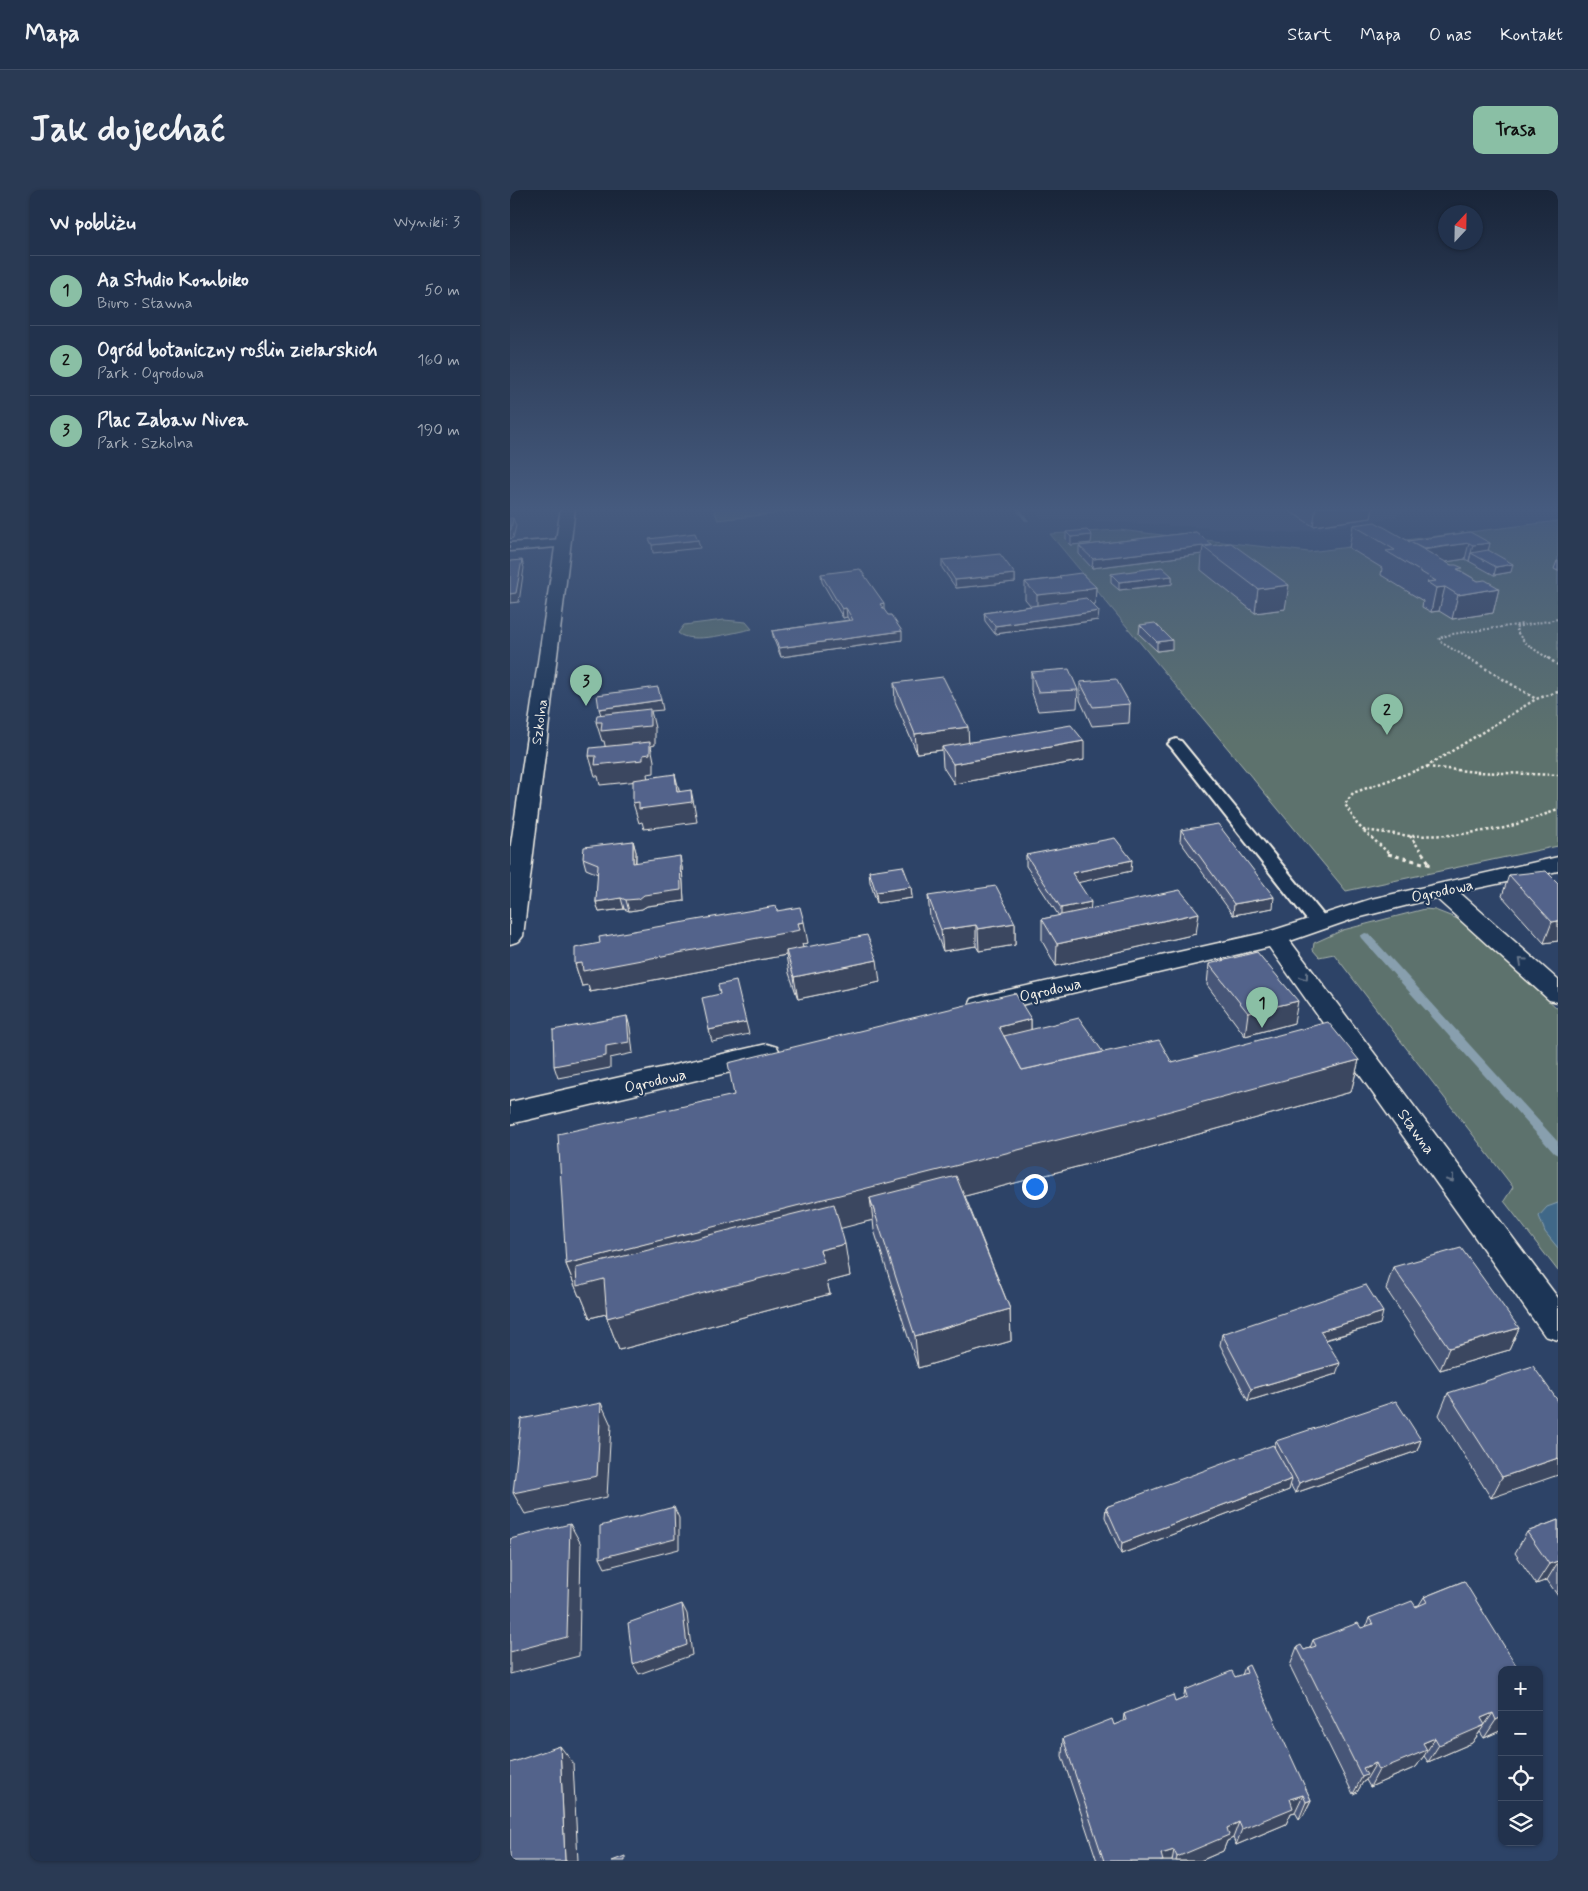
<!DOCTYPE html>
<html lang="pl">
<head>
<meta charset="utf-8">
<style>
	:root { --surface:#22324d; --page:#2a3a54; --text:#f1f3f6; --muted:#a2aab6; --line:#3f4d65; --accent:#8abfa5 }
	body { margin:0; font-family:Mynerve,sans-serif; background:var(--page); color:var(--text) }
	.controls { position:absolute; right:15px; bottom:15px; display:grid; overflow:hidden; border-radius:10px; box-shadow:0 1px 4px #0004 }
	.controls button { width:45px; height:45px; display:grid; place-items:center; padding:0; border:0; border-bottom:1px solid var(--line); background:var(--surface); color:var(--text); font:25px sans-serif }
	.compass { position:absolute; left:928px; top:15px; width:45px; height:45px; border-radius:50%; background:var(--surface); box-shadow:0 1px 4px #0004; rotate:22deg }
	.you { position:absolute; left:524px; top:996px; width:18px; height:18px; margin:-12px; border:4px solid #fff; border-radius:50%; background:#1a73e8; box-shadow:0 0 0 8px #1a73e833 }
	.badge { display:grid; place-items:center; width:32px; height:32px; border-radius:50%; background:var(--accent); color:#111; font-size:16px; font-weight:700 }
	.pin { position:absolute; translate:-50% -41px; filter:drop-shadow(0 1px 2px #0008) }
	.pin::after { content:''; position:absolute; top:26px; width:18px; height:15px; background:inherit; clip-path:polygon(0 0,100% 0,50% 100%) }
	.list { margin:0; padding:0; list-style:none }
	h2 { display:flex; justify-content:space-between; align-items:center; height:65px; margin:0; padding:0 20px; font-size:21px }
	h2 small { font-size:16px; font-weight:400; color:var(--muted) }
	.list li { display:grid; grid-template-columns:32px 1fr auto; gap:15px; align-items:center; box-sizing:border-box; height:70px; padding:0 20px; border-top:1px solid var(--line) }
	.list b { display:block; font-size:19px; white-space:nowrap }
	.list p { margin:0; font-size:16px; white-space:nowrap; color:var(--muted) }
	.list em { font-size:16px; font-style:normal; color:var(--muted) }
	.icon { flex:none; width:28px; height:28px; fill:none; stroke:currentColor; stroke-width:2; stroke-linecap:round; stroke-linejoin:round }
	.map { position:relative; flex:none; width:1048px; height:1671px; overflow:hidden; border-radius:10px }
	header { display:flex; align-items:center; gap:30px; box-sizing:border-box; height:70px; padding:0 25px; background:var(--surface); border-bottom:1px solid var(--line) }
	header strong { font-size:24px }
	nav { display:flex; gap:28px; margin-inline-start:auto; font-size:18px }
	.intro { display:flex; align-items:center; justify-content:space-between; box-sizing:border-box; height:120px; padding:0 30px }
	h1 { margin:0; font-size:35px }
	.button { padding:12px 22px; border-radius:10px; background:var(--accent); color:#111; font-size:18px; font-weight:700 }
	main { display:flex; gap:30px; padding:0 30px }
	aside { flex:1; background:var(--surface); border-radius:10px; box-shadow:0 1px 4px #0004 }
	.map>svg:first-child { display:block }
	.built { fill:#3c5074 }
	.green { fill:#5d726d; stroke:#a8b2aa }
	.water { fill:#406888; stroke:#889fae }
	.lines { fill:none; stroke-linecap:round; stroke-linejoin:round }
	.stream { fill:#889fae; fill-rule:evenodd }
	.lane-casing { stroke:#f4f1e8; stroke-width:4 }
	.street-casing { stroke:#f4f1e8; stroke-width:3 }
	.secondary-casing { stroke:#f4f1e8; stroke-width:3 }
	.path-far2 { stroke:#f4f1e8; stroke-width:2; stroke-dasharray:2 2; stroke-linecap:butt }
	.path-far1 { stroke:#f4f1e8; stroke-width:2.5; stroke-dasharray:2.5 2.5; stroke-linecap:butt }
	.path { stroke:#f4f1e8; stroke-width:3; stroke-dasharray:4 4; stroke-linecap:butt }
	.lane { fill:#1d3557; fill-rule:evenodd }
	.street { fill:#1d3557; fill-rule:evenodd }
	.secondary { fill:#1d3557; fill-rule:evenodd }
	.wall { fill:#475678; stroke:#f4f1e8 }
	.shaded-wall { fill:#3a4661; stroke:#f4f1e8 }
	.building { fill:#53648b; stroke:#f4f1e8 }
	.oneway { stroke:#68778a }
	.labels { text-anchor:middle; stroke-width:4; stroke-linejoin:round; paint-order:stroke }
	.far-street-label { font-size:14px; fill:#f4f1e8; stroke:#1d3557 }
	.street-label { font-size:16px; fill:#f4f1e8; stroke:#1d3557 }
</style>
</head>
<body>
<header>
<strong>Mapa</strong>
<nav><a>Start</a><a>Mapa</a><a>O nas</a><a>Kontakt</a></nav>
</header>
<div class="intro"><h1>Jak dojechać</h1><a class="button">Trasa</a></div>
<main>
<aside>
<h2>W pobliżu<small>Wyniki: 3</small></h2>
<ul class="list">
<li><span class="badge">1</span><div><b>Aa Studio Kombiko</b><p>Biuro · Stawna</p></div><em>50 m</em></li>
<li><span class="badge">2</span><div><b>Ogród botaniczny roślin zielarskich</b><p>Park · Ogrodowa</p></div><em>160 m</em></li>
<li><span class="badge">3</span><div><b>Plac Zabaw Nivea</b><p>Park · Szkolna</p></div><em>190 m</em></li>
</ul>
</aside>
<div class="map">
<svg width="1048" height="1671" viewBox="0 0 1048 1671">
	<rect width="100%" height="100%" fill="#2d4367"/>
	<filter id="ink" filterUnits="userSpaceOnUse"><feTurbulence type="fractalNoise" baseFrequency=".02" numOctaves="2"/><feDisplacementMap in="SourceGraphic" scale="10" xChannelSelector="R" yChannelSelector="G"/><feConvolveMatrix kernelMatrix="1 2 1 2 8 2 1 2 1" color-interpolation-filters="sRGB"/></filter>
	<g filter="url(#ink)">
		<polygon class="built" points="522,317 900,317 883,328 784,343 532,328"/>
		<g class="green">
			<polygon points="203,317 322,317 208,330"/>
			<polygon points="1048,331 1048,656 836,701 540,344 609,340 799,362"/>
			<path d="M214,430l22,2 6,7c-17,3 -61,16 -74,4l6,-8z"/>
			<polygon points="915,719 925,720 953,731 1048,819 1048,1081 994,1011 1003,997 824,764 809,767 803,760 804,753 833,740"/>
		</g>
		<polygon class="water" points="1048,1013 1048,1058 1035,1042 1029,1026 1037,1017"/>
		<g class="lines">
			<g class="stream">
				<polygon points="504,317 509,317 519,331 515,331"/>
				<polygon points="855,743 859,744 1048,952 1048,965 1044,963 851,748 850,746"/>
			</g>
			<defs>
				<polygon id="lane" points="666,549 671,551 815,727 818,731 815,735 808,737 801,735 661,557 658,554 661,551"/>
				<g id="street">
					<polygon points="53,349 58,350 60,353 58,356 0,361 0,353"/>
					<polygon points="1048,667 1048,681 949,702 1048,790 1048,812 1039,810 926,708 843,729 780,751 1048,1108 1048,1150 1035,1146 759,757 472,824 462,821 459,815 462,809 472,806 758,742 861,709"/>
					<polygon points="257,854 267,857 271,864 267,871 0,934 0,912"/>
				</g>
				<polygon id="secondary" points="51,317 65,317 13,746 9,751 0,754 0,661"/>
			</defs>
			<use href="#lane" class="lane-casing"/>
			<use href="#street" class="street-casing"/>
			<use href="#secondary" class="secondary-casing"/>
			<g class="path-far2">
				<polyline points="960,469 932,453 929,448 942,444 1014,434"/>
				<path d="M1040,469c-12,-7 -32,-18 -34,-32l42,-8"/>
			</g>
			<g class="path-far1">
				<polyline points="958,468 1026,509"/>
				<polyline points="1038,468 1048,475"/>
				<polyline points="1048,502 1026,509 916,577 843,603 835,614 847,634 853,640 900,646 945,645 995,638 1048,620"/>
				<polyline points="917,577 966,582 1048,585"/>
				<polyline points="854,641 881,665"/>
				<polyline points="900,646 914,665"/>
			</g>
			<polyline class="path" points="878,664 921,675 913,664"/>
			<use href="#lane" class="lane"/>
			<use href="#street" class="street"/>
			<use href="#secondary" class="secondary"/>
		</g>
		<g class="wall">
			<polygon points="773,317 863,317 861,328 803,336"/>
			<polygon points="843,335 898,351 980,353 978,360 1001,382 984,385 955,369 936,372 968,391 989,398 983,423 942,429 929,421 921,422 912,417 913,411 871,385 872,378 839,358"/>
			<polygon points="556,342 581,353 561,355 556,350"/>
			<polygon points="686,342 775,419 745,423 691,380 692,364 582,378 569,364 569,356"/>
			<polygon points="432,370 505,384 505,392 446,398 432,378"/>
			<polygon points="1047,371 1048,371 1048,381 1044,379"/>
			<polygon points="311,384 392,450 271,467 264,450 262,441 339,430 337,427 333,428 312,392"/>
			<polygon points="601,384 662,386 662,394 609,400 601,393"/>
			<polygon points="549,386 586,397 585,414 582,414 588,430 485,444 475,431 474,423 521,416 515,409 515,392 549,388"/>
			<polygon points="630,435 662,459 647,461 629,444"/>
			<polygon points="521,482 568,500 567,518 528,521 521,500"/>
			<polygon points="570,492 620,514 619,533 582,536 570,510"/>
			<polygon points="384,493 458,553 574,570 444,594 433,577 432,560 407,563 385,512"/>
			<polygon points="671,640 763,718 723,725 670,651"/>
			<polygon points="123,651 126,662 126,673 172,677 174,711 137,716 132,719 119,721 114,719 89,722 86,712 88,684 76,679 73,668"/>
			<polygon points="516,665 621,681 568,692 580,719 686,744 546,776 532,751 532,729 549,726 516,676"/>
			<polygon points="359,681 401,697 402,708 367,713 360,692"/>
			<polygon points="999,685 1048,693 1048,751 1034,753 992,706"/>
			<polygon points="418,706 505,733 505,755 469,761 466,756 433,761 420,727"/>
			<polygon points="267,721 298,753 292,754 293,758 370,792 288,809 279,783 276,765 80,802 78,795 72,796 65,774"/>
			<polygon points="699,774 784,833 735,846 697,795"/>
			<polygon points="521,829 521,840 593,862 662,873 849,870 841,902 620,963 455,1006 500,1119 501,1151 408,1178 364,1040 363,1030 330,1038 340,1086 317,1092 320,1104 109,1160 97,1128 96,1124 80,1128 71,1106 69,1106 56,1074 224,905"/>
			<polygon points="883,1077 1009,1138 999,1160 930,1180 876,1099"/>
			<polygon points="870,1134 816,1150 826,1184 738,1211 710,1155 712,1144"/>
			<polygon points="938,1203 1048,1211 981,1308 929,1225"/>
			<polygon points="911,1250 907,1261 785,1303 780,1294 779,1300 611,1364 595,1327 596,1317 764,1258 766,1251"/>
			<polygon points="1048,1330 1048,1406 1037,1390 1026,1394 1005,1363 1017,1342"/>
			<polygon points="954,1391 992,1540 974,1548 970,1542 962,1553 918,1572 914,1566 913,1567 906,1577 860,1597 856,1590 853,1592 847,1602 843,1604 780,1476 787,1457 794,1460 800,1458 803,1450 856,1437 859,1428 909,1415 914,1407"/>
			<polygon points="735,1477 801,1610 793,1626 789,1629 785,1622 781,1623 776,1634 726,1655 723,1648 717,1651 713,1661 690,1671 587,1671 552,1566 553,1548 604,1535 613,1532 614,1524 665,1512 673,1509 675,1500 725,1487 732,1485"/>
		</g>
		<g class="shaded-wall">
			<polygon points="147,317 168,317 147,320"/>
			<polygon points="806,317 863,317 861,328 803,336"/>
			<polygon points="3,328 6,336 3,348 0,349 0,340"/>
			<polygon points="582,345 581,353 561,355 561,347"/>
			<polygon points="188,350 190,358 143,363 142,355"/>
			<polygon points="959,353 955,369 910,376 913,360"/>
			<polygon points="980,353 976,369 961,363 959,371 963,355"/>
			<polygon points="702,355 693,357 692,364 582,378 583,369"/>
			<polygon points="12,370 14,378 9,412 0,413 0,404"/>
			<polygon points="1003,374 1001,382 984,385 986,377"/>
			<polygon points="505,384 505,392 446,398 445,390"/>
			<polygon points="662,386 662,394 609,400 609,392"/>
			<polygon points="779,395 775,419 745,423 748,399"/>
			<polygon points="586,397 585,414 527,422 527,405"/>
			<polygon points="935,397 929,421 921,422 926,398"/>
			<polygon points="989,398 983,423 942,429 948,405"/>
			<polygon points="374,413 374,422 370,414"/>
			<polygon points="336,418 337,427 333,428 332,419"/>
			<polygon points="589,421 588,430 485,444 485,436"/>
			<polygon points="392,441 392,450 271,467 269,458"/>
			<polygon points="662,450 662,459 647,461 647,452"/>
			<polygon points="151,510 153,520 141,521 145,538 145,555 141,556 144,571 144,583 137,584 138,590 90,595 88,586 85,586 79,566 96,560 94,551 92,551 86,532 92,528 89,519"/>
			<polygon points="458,537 459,557 432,557 432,560 407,563 405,544"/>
			<polygon points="574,551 574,570 444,594 443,574"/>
			<polygon points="165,584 170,604 181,600 185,620 187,632 134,639 132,632 129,633 123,613 167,602"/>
			<polygon points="123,651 126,662 125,684 123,673"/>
			<polygon points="170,666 172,677 174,711 137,716 132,719 119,721 116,710"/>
			<polygon points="622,670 621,681 562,694 562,683"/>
			<polygon points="401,697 402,708 367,713 366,702"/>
			<polygon points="764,707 763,718 723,725 724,714"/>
			<polygon points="111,708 114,719 89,722 86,712"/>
			<polygon points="581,712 580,723 551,729 551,718"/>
			<polygon points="689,723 686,744 546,776 547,754"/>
			<polygon points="1048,731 1048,751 1034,753 1042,732"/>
			<polygon points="294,732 298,753 292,754 294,762 276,761 276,765 80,802 78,795 72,796 65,774"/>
			<polygon points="505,733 505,755 469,761 468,739"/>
			<polygon points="466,735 466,756 433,761 431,740"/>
			<polygon points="367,770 370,792 288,809 284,787"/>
			<polygon points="788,811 784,833 735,846 738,823"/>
			<polygon points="117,826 120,837 123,863 100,868 100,878 48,888 44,876"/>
			<polygon points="521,829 521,861 500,867 489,837"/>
			<polygon points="236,832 239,844 202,852 199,840"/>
			<polygon points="849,870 841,902 620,963 367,1029 360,1008 363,1030 98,1099 107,1121 80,1128 71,1106 69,1106 56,1074"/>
			<polygon points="335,1054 340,1086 317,1092 320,1104 109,1160 97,1128 310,1060"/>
			<polygon points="500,1119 501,1151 408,1178 405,1146"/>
			<polygon points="873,1122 870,1134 807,1152 810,1141"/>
			<polygon points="1009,1138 999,1160 930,1180 939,1158"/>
			<polygon points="830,1173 826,1184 738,1211 741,1199"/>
			<polygon points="91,1213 101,1235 97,1307 15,1324 3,1303"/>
			<polygon points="911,1250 907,1261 785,1303 789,1293"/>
			<polygon points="1048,1268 1048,1285 981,1308 992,1287"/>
			<polygon points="782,1289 779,1300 611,1364 612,1353"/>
			<polygon points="164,1317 169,1328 169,1359 95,1378 90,1368"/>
			<polygon points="60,1334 71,1354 69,1466 0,1484 0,1462"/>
			<polygon points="1048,1371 1048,1372 1037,1390 1026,1394 1039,1374"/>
			<polygon points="172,1414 177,1424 182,1465 129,1484 123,1474"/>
			<polygon points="983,1523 962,1553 918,1572 929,1555 971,1528"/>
			<polygon points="992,1527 992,1540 974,1548 986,1530"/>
			<polygon points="925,1548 914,1566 913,1567 906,1577 860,1597 869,1580 913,1553"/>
			<polygon points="50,1556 63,1573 68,1671 55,1671"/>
			<polygon points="866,1573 856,1590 853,1592 847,1602 843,1604 852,1587 853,1578"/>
			<polygon points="793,1605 785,1622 781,1623 776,1634 726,1655 732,1639 780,1609"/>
			<polygon points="801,1610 793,1626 789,1629 796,1612"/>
			<polygon points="729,1632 723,1648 717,1651 713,1661 690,1671 666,1671 667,1667 717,1638"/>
			<polygon points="664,1660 662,1671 650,1671 651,1664"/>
		</g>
		<g class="building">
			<polygon points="0,328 3,328 1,340 0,340"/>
			<polygon points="865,332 941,375 946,375 953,378 947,379 968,391 975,390 989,398 948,405 935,397 926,398 917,392 926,391 876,361 885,360 843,335"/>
			<polygon points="577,340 582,345 561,347 556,342"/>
			<polygon points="686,342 702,355 583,369 569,356"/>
			<polygon points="960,342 980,353 963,355 959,353 914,359 898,351"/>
			<polygon points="185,343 188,350 142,355 139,349"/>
			<polygon points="721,353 779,395 748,399 693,357"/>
			<polygon points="978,360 1003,374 986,377 961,363"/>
			<polygon points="490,364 505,384 445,390 432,370"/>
			<polygon points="12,370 6,403 0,404 0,371"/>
			<polygon points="652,377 662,386 609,392 601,384"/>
			<polygon points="350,379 374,413 370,414 378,425 381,425 392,441 269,458 262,441 343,430 336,418 332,419 311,384"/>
			<polygon points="571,383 586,397 575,399 577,400 527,405 515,392 551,388 549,386"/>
			<polygon points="576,408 589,421 485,436 474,423"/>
			<polygon points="645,433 662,450 647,452 630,435"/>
			<polygon points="559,479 568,500 528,502 521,482"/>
			<polygon points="433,487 458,537 405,544 384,493"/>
			<polygon points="606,489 620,514 583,517 570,492"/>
			<polygon points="148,497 151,510 89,519 87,505"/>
			<polygon points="140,519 140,536 91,541 92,532 86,532 87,525"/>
			<polygon points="561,535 574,551 443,574 432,557"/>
			<polygon points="140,552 140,564 133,565 133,570 85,575 86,566 79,566 80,558"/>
			<polygon points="165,584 167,602 181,600 182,612 129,619 129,612 123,613 123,590"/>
			<polygon points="708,634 764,707 724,714 671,640"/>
			<polygon points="605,648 622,670 562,683 581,712 551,718 516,665"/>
			<polygon points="123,651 123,673 170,666 171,700 134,705 129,709 116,710 111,708 86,712 88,674 73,668 74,657"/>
			<polygon points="393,676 401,697 366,702 359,681"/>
			<polygon points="1036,681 1048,693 1048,731 1042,732 999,685"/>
			<polygon points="486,696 505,733 468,739 466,735 431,740 418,706"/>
			<polygon points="670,700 689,723 547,754 532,729"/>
			<polygon points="266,716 267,721 290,717 294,732 288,733 290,740 73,781 72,773 65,774 65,758 90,753 89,747"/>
			<polygon points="357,745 367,770 284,787 276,761"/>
			<polygon points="747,762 788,811 738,823 699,774"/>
			<polygon points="226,791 236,832 199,840 192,808 210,804 208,795"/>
			<polygon points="505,803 521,829 489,837 512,880 649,850 662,873 818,832 849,870 623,931 56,1074 48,944 224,905 218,873"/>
			<polygon points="117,826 119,852 96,856 96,866 44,876 43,840"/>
			<polygon points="569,828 593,862 512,880 494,846"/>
			<polygon points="446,986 500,1119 405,1146 360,1008"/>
			<polygon points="324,1014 335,1054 310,1060 314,1072 97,1128 94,1089 67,1096 66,1078"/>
			<polygon points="951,1058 1009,1138 939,1158 883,1077"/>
			<polygon points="856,1095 873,1122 810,1141 830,1173 741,1199 712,1144"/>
			<polygon points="1023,1176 1048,1211 1048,1268 992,1287 938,1203"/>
			<polygon points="886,1211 911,1250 789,1293 766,1251"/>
			<polygon points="91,1213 87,1286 3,1303 11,1229"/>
			<polygon points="763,1255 782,1289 612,1353 596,1317"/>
			<polygon points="164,1317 165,1349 90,1368 90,1336"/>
			<polygon points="1048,1330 1048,1371 1039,1374 1017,1342"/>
			<polygon points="60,1334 57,1447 0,1462 0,1349"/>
			<polygon points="954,1391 1009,1480 992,1480 992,1527 986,1530 983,1523 971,1528 975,1535 929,1555 925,1548 913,1553 917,1560 869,1580 866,1573 853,1578 857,1585 852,1587 787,1457 791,1455 794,1460 806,1456 803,1450 845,1434 848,1433 851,1438 863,1434 859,1428 902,1411 906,1417 917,1412 914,1407"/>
			<polygon points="172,1414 177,1455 123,1474 118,1433"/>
			<polygon points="739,1475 801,1610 796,1612 793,1605 780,1609 783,1618 732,1639 729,1632 717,1638 719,1645 667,1667 664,1660 651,1664 653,1671 594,1671 553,1548 602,1529 604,1535 616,1530 614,1524 663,1505 665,1512 677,1507 675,1500 722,1481 725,1487 737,1483 735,1477"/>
			<polygon points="50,1556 55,1671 0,1671 0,1573"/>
			<polygon points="115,1666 115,1671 102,1671"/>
		</g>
		<defs><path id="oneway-chevron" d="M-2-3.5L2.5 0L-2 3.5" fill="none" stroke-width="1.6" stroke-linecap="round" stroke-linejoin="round" transform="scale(1.25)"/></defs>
		<g class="oneway">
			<use href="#oneway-chevron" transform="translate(1012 771) rotate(-138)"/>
			<use href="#oneway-chevron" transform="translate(795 787) rotate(54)"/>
			<use href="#oneway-chevron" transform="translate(941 989) rotate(54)"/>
		</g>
	</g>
	<linearGradient id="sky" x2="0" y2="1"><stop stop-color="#192539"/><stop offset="0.58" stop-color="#465b7f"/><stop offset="1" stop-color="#465b7f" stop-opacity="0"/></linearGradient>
	<rect width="1048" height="551" fill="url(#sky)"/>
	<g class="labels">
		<g class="far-street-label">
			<text transform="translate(29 532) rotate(-82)" y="5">Szkolna</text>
		</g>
		<g class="street-label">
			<text transform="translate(932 700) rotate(-12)" y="6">Ogrodowa</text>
			<text transform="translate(540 799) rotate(-13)" y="6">Ogrodowa</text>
			<text transform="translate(145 890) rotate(-13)" y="6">Ogrodowa</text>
			<text transform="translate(907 941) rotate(54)" y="6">Stawna</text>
		</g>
	</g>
</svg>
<div class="controls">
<button>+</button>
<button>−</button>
<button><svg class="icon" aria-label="locate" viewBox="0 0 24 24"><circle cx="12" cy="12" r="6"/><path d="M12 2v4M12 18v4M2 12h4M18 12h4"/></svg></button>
<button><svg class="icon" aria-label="layers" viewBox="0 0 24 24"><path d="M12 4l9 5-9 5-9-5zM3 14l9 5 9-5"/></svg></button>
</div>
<svg class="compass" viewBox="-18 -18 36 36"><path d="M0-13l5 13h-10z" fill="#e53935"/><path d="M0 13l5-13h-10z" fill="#a2aab6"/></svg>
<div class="you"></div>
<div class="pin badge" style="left:752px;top:838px">1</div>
<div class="pin badge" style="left:877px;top:545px">2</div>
<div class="pin badge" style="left:76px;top:516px">3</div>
</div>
</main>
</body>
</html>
